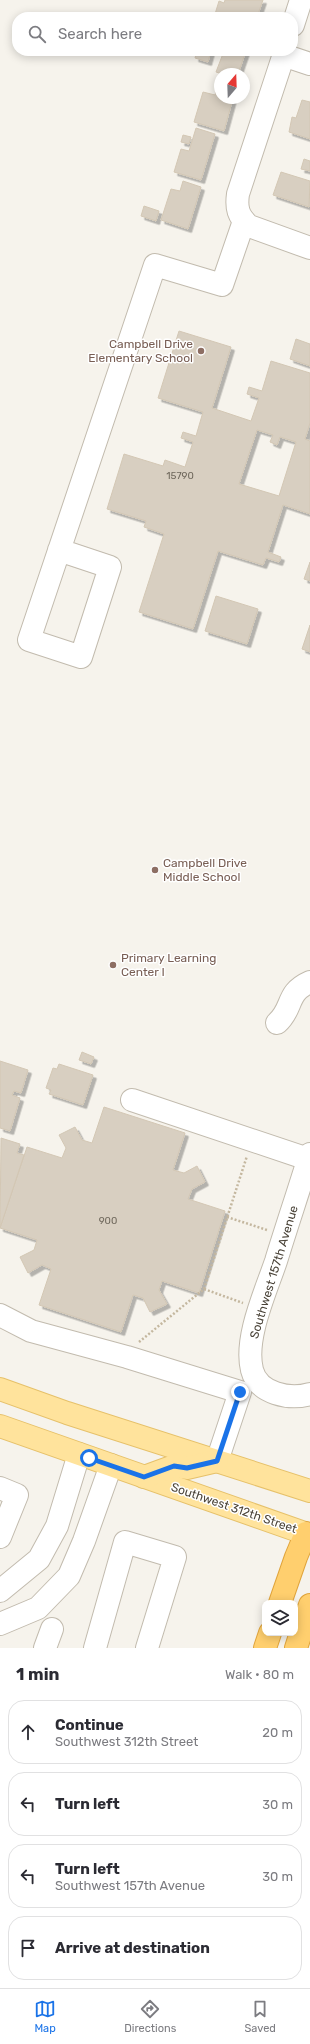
<!DOCTYPE html>
<html lang="en">
<head>
<meta charset="utf-8">
<style>
	:root { --surface:#fff; --page:#f2f2f3; --text:#2b2b33; --muted:#7c7c81; --line:#e1e1e2; --accent:#1a73e8 }
	body { margin:0; font-family:Rubik,sans-serif; background:var(--page); color:var(--text) }
	.controls { position:absolute; right:12px; bottom:12px; display:grid; overflow:hidden; border-radius:8px; box-shadow:0 2px 10px #0003 }
	.controls button { width:36px; height:36px; display:grid; place-items:center; padding:0; border:0; border-bottom:1px solid var(--line); background:var(--surface); color:var(--text); font:20px sans-serif }
	.compass { position:absolute; left:214px; top:68px; width:36px; height:36px; border-radius:50%; background:var(--surface); box-shadow:0 2px 10px #0003; rotate:19deg }
	.stop { position:absolute; width:12px; height:12px; margin:-9px; border:3px solid #1a73e8; border-radius:50%; background:#fff }
	.stop.end { background:#1a73e8; border-color:#fff; box-shadow:0 1px 4px #0008 }
	.list { margin:0; padding:0; list-style:none }
	h2 { display:flex; justify-content:space-between; align-items:center; height:52px; margin:0; padding:0 16px; font-size:17px }
	h2 small { font-size:13px; font-weight:400; color:var(--muted) }
	.list li { display:grid; grid-template-columns:26px 1fr auto; gap:12px; align-items:center; box-sizing:border-box; height:64px; margin:0 8px 8px; padding:0 8px; border:1px solid var(--line); border-radius:16px }
	.list b { display:block; font-size:15px; white-space:nowrap }
	.list p { margin:0; font-size:13px; white-space:nowrap; color:var(--muted) }
	.list em { font-size:13px; font-style:normal; color:var(--muted) }
	.icon { flex:none; width:22px; height:22px; fill:none; stroke:currentColor; stroke-width:2; stroke-linecap:round; stroke-linejoin:round }
	.map { position:relative; flex:none; width:310px; height:1648px; overflow:hidden }
	.search { position:absolute; background:var(--surface); box-shadow:0 2px 10px #0003; left:12px; right:12px; top:12px; height:44px; display:flex; align-items:center; gap:10px; box-sizing:border-box; padding:0 14px; border-radius:16px; color:var(--muted); font-size:15px }
	.sheet { height:340px; background:var(--surface) }
	nav { display:flex; justify-content:space-around; align-items:center; box-sizing:border-box; height:56px; border-top:1px solid var(--line); background:var(--surface); font-size:11px; color:var(--muted) }
	nav a { display:grid; justify-items:center; gap:2px }
	nav .on { color:var(--accent) }
	.map>svg:first-child { display:block }
	.building { fill:#d8cfc1; stroke:#d3c7b4; fill-rule:evenodd; filter:url(#shadow) }
	.lines { fill:none; stroke-linecap:round; stroke-linejoin:round }
	.minor-casing { stroke:#c2bbae; stroke-width:24 }
	.major-casing { stroke:#e6c16a; stroke-width:24 }
	.highway-casing { stroke:#e0a43c; stroke-width:24 }
	.path { stroke:#c4b79f; stroke-width:2.5; stroke-dasharray:2 2; stroke-linecap:butt }
	.minor { stroke:#fff; stroke-width:22 }
	.major { stroke:#ffe39c; stroke-width:22 }
	.highway { stroke:#ffcf6e; stroke-width:22 }
	.route { stroke:#1a73e8; stroke-width:5 }
	.education-dot { fill:#8d6e63; stroke:#fff; stroke-width:1.5 }
	.labels { text-anchor:middle; stroke-width:3; stroke-linejoin:round; paint-order:stroke }
	.number-label { font-size:10px; fill:#6e675b }
	.education-label { font-size:12px; fill:#785e54; stroke:#fff; text-anchor:start }
	.street-label { font-size:12px; fill:#4b4439; stroke:#fff }
</style>
</head>
<body>
<div class="map">
<svg width="310" height="1648" viewBox="0 0 310 1648">
	<defs>
		<filter id="shadow"><feDropShadow dx="3.5" dy="3.5" stdDeviation="0" flood-color="#0004"/></filter>
	</defs>
	<rect width="100%" height="100%" fill="#f6f3ec"/>
	<g class="building">
		<polygon points="225,0 263,0 257,17 222,17 215,14 219,1 224,3"/>
		<polygon points="197,51 211,51 208,62 195,58"/>
		<polygon points="224,51 246,51 238,74 222,74 216,72"/>
		<polygon points="219,81 220,98 233,98 224,131 194,122 203,92 215,95"/>
		<polygon points="302,100 310,102 310,139 289,132 292,117 296,118"/>
		<polygon points="196,128 215,134 201,180 174,172 181,149 189,151"/>
		<polygon points="183,135 191,137 189,144 181,142"/>
		<polygon points="304,159 310,161 310,171 301,169"/>
		<polygon points="281,172 310,181 309,207 273,195"/>
		<polygon points="183,181 201,187 188,229 161,220 171,189 180,191"/>
		<polygon points="144,206 159,211 156,221 141,216"/>
		<path d="M179,331l52,16 -19,61 39,13 8,-23 -12,-4 2,-7 13,4 9,-30 39,12v50l-5,16 5,2v73l-27,-9 -15,47 13,5 -2,5 -13,-4 -3,7 -45,-14 -25,78 -54,-17 25,-78 -20,-7 2,-6 -39,-12 17,-55 39,12 2,-6 20,7 8,-25 -12,-4 2,-6 13,4 7,-24 -45,-14zM257,430l16,5 -3,7 7,3 3,-8 16,5 -17,54 -40,-12z"/>
		<polygon points="296,339 310,344 310,366 290,359"/>
		<polygon points="310,562 310,581 304,579"/>
		<polygon points="216,596 258,609 247,644 205,631"/>
		<polygon points="310,625 310,652 302,649"/>
		<polygon points="82,1052 94,1057 91,1064 79,1060"/>
		<polygon points="0,1061 28,1070 21,1093 14,1091 12,1095 20,1098 10,1131 0,1128"/>
		<polygon points="59,1064 93,1075 83,1105 49,1094 51,1090 46,1088 53,1068 57,1069"/>
		<polygon points="104,1107 185,1133 173,1170 184,1173 197,1166 205,1182 192,1189 188,1199 225,1211 199,1293 162,1281 159,1290 167,1304 150,1312 143,1298 133,1295 121,1332 39,1305 51,1269 42,1265 28,1273 20,1257 34,1250 37,1240 0,1228 27,1147 62,1158 66,1148 59,1135 75,1127 82,1140 92,1143"/>
		<polygon points="1,1138 20,1144 17,1153 24,1155 0,1228"/>
	</g>
	<g class="lines">
		<defs>
			<g id="minor">
				<polyline points="293,25 301,0"/>
				<path d="M285,51l-47,143c-2,14 0,22 11,32l61,22"/>
				<polyline points="283,55 310,64"/>
				<polyline points="59,550 110,567 81,657 29,640 155,265 222,285 244,221"/>
				<path d="M277,1023c17,-15 8,-30 33,-41"/>
				<polyline points="132,1100 308,1159"/>
				<path d="M310,1154c-11,36 -23,71 -34,107 -10,30 -32,77 -24,109 6,24 38,30 58,24"/>
				<polyline points="0,1315 31,1331 127,1357 240,1392 217,1461"/>
				<polyline points="0,1488 17,1495 0,1537"/>
				<polyline points="0,1591 39,1559 57,1526 79,1454"/>
				<polyline points="0,1624 38,1608 69,1576 84,1541 111,1465"/>
				<polyline points="45,1648 52,1629"/>
				<polyline points="95,1648 125,1542 175,1557 147,1648"/>
			</g>
			<g id="major">
				<polyline points="0,1389 67,1413 310,1491"/>
				<polyline points="0,1426 310,1535"/>
				<polyline points="144,1477 174,1466 187,1468 217,1461"/>
			</g>
			<g id="highway">
				<polyline points="280,1603 296,1557 306,1533"/>
				<polyline points="265,1648 270,1633"/>
				<polyline points="296,1648 310,1605"/>
			</g>
		</defs>
		<use href="#minor" class="minor-casing"/>
		<use href="#major" class="major-casing"/>
		<use href="#highway" class="highway-casing"/>
		<g class="path">
			<polyline points="227,1217 267,1230"/>
			<polyline points="204,1289 247,1156"/>
			<polyline points="139,1342 204,1289 243,1303"/>
		</g>
		<use href="#minor" class="minor"/>
		<use href="#major" class="major"/>
		<use href="#highway" class="highway"/>
	</g>
	<g class="lines">
		<polyline class="route" points="89,1458 144,1477 174,1466 187,1468 217,1461 240,1392"/>
	</g>
	<g class="education-dot">
		<circle cx="201" cy="351" r="4"/>
		<circle cx="155" cy="870" r="4"/>
		<circle cx="113" cy="965" r="4"/>
	</g>
	<g class="labels">
		<g class="number-label">
			<text x="180" y="479">15790</text>
			<text x="108" y="1224">900</text>
		</g>
		<g class="education-label">
			<text x="193" y="348" text-anchor="end">Campbell Drive<tspan x="193" dy="14">Elementary School</tspan></text>
			<text x="163" y="867">Campbell Drive<tspan x="163" dy="14">Middle School</tspan></text>
			<text x="121" y="962">Primary Learning<tspan x="121" dy="14">Center I</tspan></text>
		</g>
		<g class="street-label">
			<text transform="translate(274 1272) rotate(-73)" y="4">Southwest 157th Avenue</text>
			<text transform="translate(234 1508) rotate(19)" y="4">Southwest 312th Street</text>
		</g>
	</g>
</svg>
<div class="controls">
<button><svg class="icon" aria-label="layers" viewBox="0 0 24 24"><path d="M12 4l9 5-9 5-9-5zM3 14l9 5 9-5"/></svg></button>
</div>
<svg class="compass" viewBox="-18 -18 36 36"><path d="M0-13l5 13h-10z" fill="#e53935"/><path d="M0 13l5-13h-10z" fill="#7c7c81"/></svg>
<div class="stop" style="left:89px;top:1458px"></div>
<div class="stop end" style="left:240px;top:1392px"></div>
<div class="search"><svg class="icon" aria-label="search" viewBox="0 0 24 24"><circle cx="10" cy="10" r="6"/><path d="M15 15l6 6"/></svg>Search here</div>
</div>
<section class="sheet">
<h2>1 min<small>Walk · 80 m</small></h2>
<ul class="list">
<li><svg class="icon" aria-label="ahead" viewBox="0 0 24 24"><path d="M12 20V5M6 11l6-6 6 6"/></svg><div><b>Continue</b><p>Southwest 312th Street</p></div><em>20 m</em></li>
<li><svg class="icon" aria-label="left" viewBox="0 0 24 24"><path d="M17 20v-9H6M10 6l-5 5 5 5"/></svg><div><b>Turn left</b></div><em>30 m</em></li>
<li><svg class="icon" aria-label="left" viewBox="0 0 24 24"><path d="M17 20v-9H6M10 6l-5 5 5 5"/></svg><div><b>Turn left</b><p>Southwest 157th Avenue</p></div><em>30 m</em></li>
<li><svg class="icon" aria-label="arrive" viewBox="0 0 24 24"><path d="M6 21V4h12l-3 4 3 4H6"/></svg><div><b>Arrive at destination</b></div></li>
</ul>
</section>
<nav>
<a class="on"><svg class="icon" aria-label="map" viewBox="0 0 24 24"><path d="M3 6l6-2 6 2 6-2v14l-6 2-6-2-6 2zM9 4v14M15 6v14"/></svg>Map</a>
<a><svg class="icon" aria-label="directions" viewBox="0 0 24 24"><path d="M12 3l9 9-9 9-9-9zM9 14v-3h6M13 9l2 2-2 2"/></svg>Directions</a>
<a><svg class="icon" aria-label="saved" viewBox="0 0 24 24"><path d="M7 4h10v16l-5-4-5 4z"/></svg>Saved</a>
</nav>
</body>
</html>
